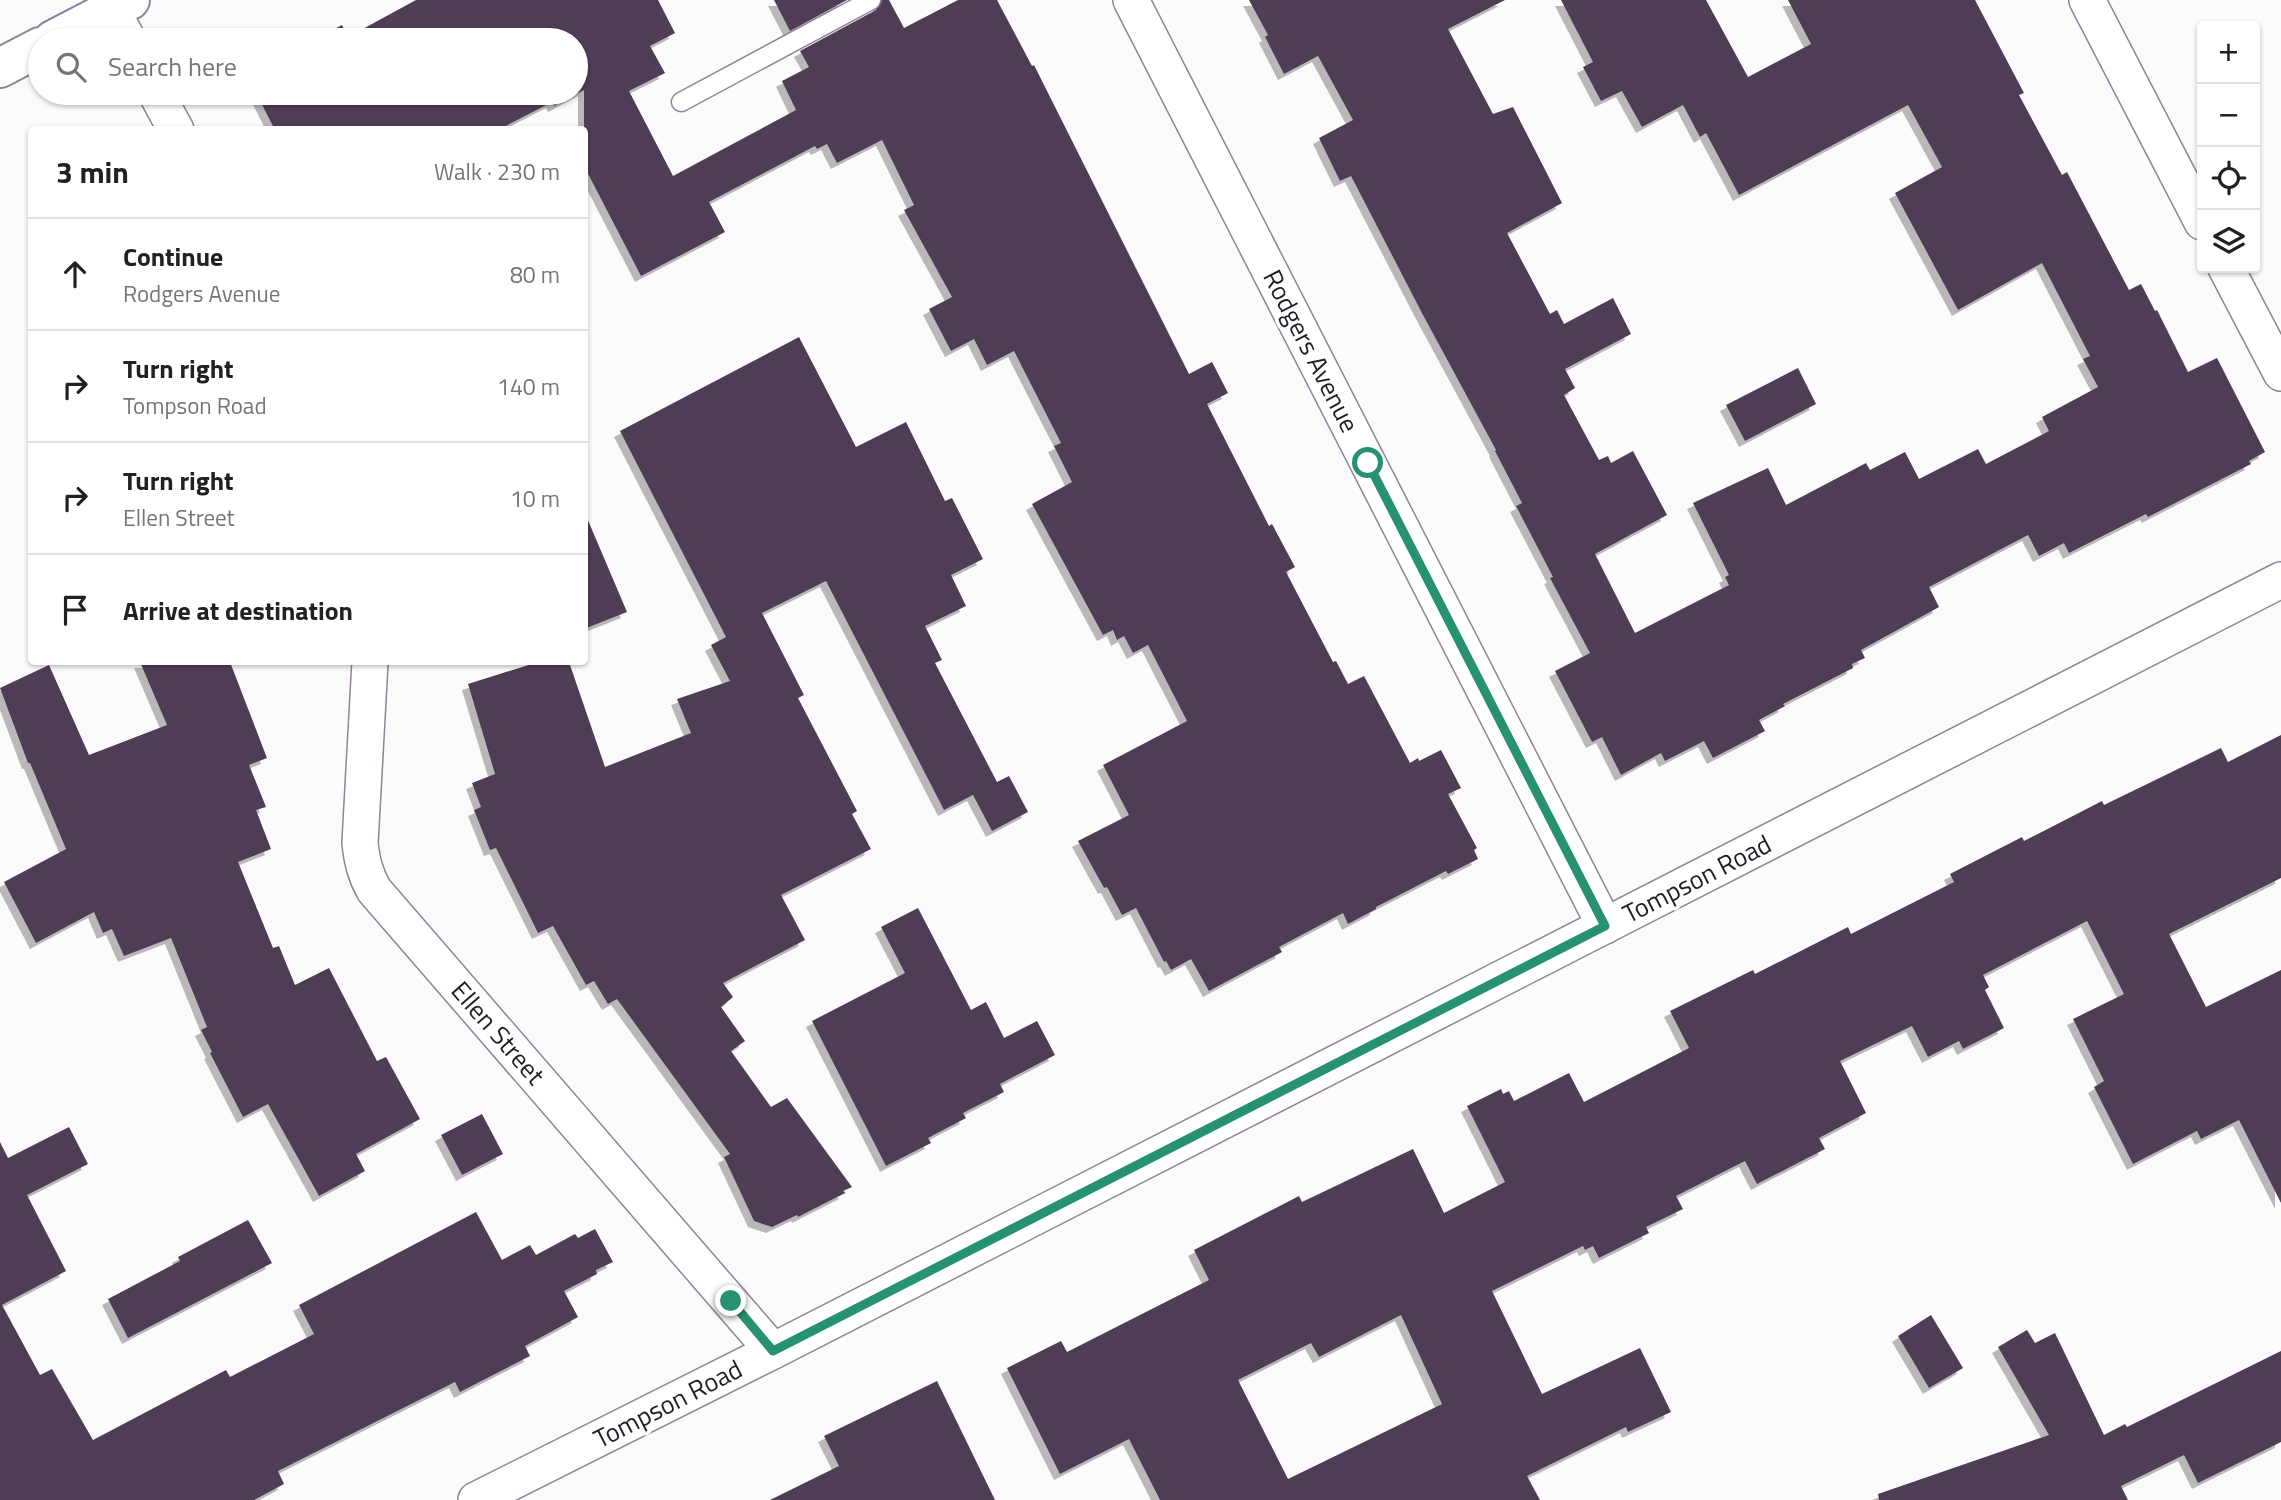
<!DOCTYPE html>
<html lang="en">
<head>
<meta charset="utf-8">
<style>
	:root { --surface:#fff; --page:#f2f2f2; --text:#202124; --muted:#757577; --line:#e0e0e0 }
	body { margin:0; font-family:"Titillium Web",sans-serif; background:var(--page); color:var(--text) }
	.controls { position:absolute; right:21px; top:21px; display:grid; overflow:hidden; border-radius:7px; box-shadow:0 2px 5px #0004 }
	.controls button { width:63px; height:63px; display:grid; place-items:center; padding:0; border:0; border-bottom:2px solid var(--line); background:var(--surface); color:var(--text); font:35px sans-serif }
	.stop { position:absolute; width:21px; height:21px; margin:-16px; border:5px solid #269271; border-radius:50%; background:#fff }
	.stop.end { background:#269271; border-color:#fff; box-shadow:0 2px 7px #0008 }
	.list { margin:0; padding:0; list-style:none }
	h2 { display:flex; justify-content:space-between; align-items:center; height:91px; margin:0; padding:0 28px; font-size:30px }
	h2 small { font-size:23px; font-weight:400; color:var(--muted) }
	.list li { display:grid; grid-template-columns:46px 1fr auto; gap:21px; align-items:center; box-sizing:border-box; height:112px; padding:0 28px; border-top:2px solid var(--line) }
	.list b { display:block; font-size:26px; white-space:nowrap }
	.list p { margin:0; font-size:23px; white-space:nowrap; color:var(--muted) }
	.list em { font-size:23px; font-style:normal; color:var(--muted) }
	.icon { flex:none; width:38px; height:38px; fill:none; stroke:currentColor; stroke-width:2; stroke-linecap:round; stroke-linejoin:round }
	.map { position:relative; flex:none; width:2281px; height:1500px; overflow:hidden }
	.search { position:absolute; background:var(--surface); box-shadow:0 2px 5px #0004; left:28px; top:28px; width:560px; height:77px; display:flex; align-items:center; gap:18px; box-sizing:border-box; padding:0 24px; border-radius:38px; color:var(--muted); font-size:26px }
	.panel { position:absolute; background:var(--surface); box-shadow:0 2px 5px #0004; left:28px; top:126px; width:560px; height:539px; border-radius:7px }
	.map>svg:first-child { display:block }
	.building { fill:#4f3d55; fill-rule:evenodd; filter:url(#shadow) }
	.lines { fill:none; stroke-linecap:round; stroke-linejoin:round }
	.service-casing { stroke:#94819b; stroke-width:21 }
	.minor-casing { stroke:#94819b; stroke-width:38 }
	.secondary-casing { stroke:#94819b; stroke-width:42 }
	.service { stroke:#fff; stroke-width:18 }
	.minor { stroke:#fff; stroke-width:35 }
	.secondary { stroke:#fff; stroke-width:38 }
	.route { stroke:#269271; stroke-width:9 }
	.labels { text-anchor:middle; stroke-width:7; stroke-linejoin:round; paint-order:stroke }
	.street-label { font-size:26px; fill:#231b26; stroke:#fff }
</style>
</head>
<body>
<div class="map">
<svg width="2281" height="1500" viewBox="0 0 2281 1500">
	<defs>
		<filter id="shadow"><feDropShadow dx="-6" dy="6" stdDeviation="0" flood-color="#0004"/></filter>
	</defs>
	<rect width="100%" height="100%" fill="#fbfbfb"/>
	<g class="building">
		<polygon points="416,0 658,0 675,33 650,46 665,73 629,91 673,176 796,110 782,81 809,67 800,51 876,10 882,0 889,0 904,28 958,0 997,0 1032,66 1034,65 1189,374 1212,362 1228,393 1207,404 1269,526 1272,524 1295,567 1286,572 1333,662 1336,661 1348,684 1364,676 1410,763 1418,758 1419,761 1441,750 1461,788 1448,794 1477,848 1474,850 1478,859 1448,874 1446,871 1376,907 1376,909 1348,924 1343,913 1279,947 1282,952 1209,991 1191,959 1171,970 1166,961 1164,962 1136,908 1122,915 1107,887 1104,888 1078,841 1129,815 1103,765 1187,721 1148,645 1133,653 1124,636 1117,640 1113,630 1103,635 1032,504 1072,482 1054,446 1061,443 1014,351 987,365 974,339 951,351 929,309 952,297 904,210 914,205 882,140 837,163 827,144 817,149 815,146 709,202 725,232 641,276 584,166 584,90 554,106 552,102 498,130 275,130 256,93 576,93 576,40 314,40 342,25 348,37"/>
		<polygon points="774,0 847,0 790,31"/>
		<polygon points="1249,0 1505,0 1448,29 1493,114 1513,107 1562,203 1507,233 1550,314 1557,310 1564,324 1613,298 1631,334 1565,369 1575,388 1564,395 1599,460 1608,456 1611,463 1633,451 1667,515 1595,554 1635,633 1729,585 1725,577 1729,575 1693,503 1768,468 1786,505 1866,463 1870,470 1905,452 1919,479 1978,449 1986,464 2049,431 2042,417 2098,387 2083,359 2090,356 2042,263 1958,310 1895,193 1942,167 1908,105 1739,195 1706,133 1700,137 1683,105 1642,127 1622,91 1601,101 1583,67 1593,62 1561,0 1706,0 1748,77 1811,44 1788,0 1975,0 2024,93 2019,95 2062,175 2067,172 2129,290 2141,284 2155,311 2157,310 2188,372 2217,358 2265,452 2249,461 2251,464 2148,517 2146,514 2069,553 2064,543 2039,556 2028,535 1929,587 1939,607 1861,650 1865,658 1852,664 1853,668 1783,704 1785,706 1759,720 1765,731 1713,758 1704,741 1665,761 1661,753 1621,775 1602,737 1592,742 1555,671 1590,653 1550,578 1553,577 1516,506 1522,503 1495,451 1496,450 1423,315 1351,176 1340,181 1319,138 1353,120 1318,56 1284,74 1265,37 1268,35"/>
		<polygon points="799,337 856,447 906,422 945,501 952,498 983,559 951,575 966,606 925,626 942,660 935,663 997,782 1009,776 1028,812 992,831 973,795 944,810 826,581 762,613 804,695 798,698 857,811 852,814 871,849 781,895 805,940 723,983 733,997 721,1007 745,1041 731,1051 771,1107 787,1098 852,1187 843,1191 845,1193 798,1217 797,1215 772,1227 754,1221 724,1157 730,1154 617,999 608,1004 594,981 586,985 553,926 538,933 496,848 490,850 474,810 481,807 472,783 495,774 468,684 538,662 569,662 605,767 691,733 677,699 730,681 711,645 726,637 620,431"/>
		<polygon points="1798,368 1816,404 1745,441 1726,405"/>
		<polygon points="584,511 627,612 584,629"/>
		<polygon points="140,662 230,662 267,758 249,765 266,807 256,810 271,849 238,862 273,948 279,946 295,985 329,968 377,1061 386,1057 420,1119 356,1154 365,1171 319,1196 268,1104 243,1117 210,1053 212,1052 201,1030 207,1027 171,938 124,956 112,929 103,933 94,912 36,943 4,882 66,849 30,763 28,763 0,688 49,665 89,755 167,725"/>
		<path d="M2281,735v143l-112,56 37,73 75,-37v233l-42,-83 -38,19 -4,-8 -64,33 -39,-77 10,-6 -31,-62 51,-25 -37,-73 -104,54 6,12 -4,3 19,38 -41,21 -4,-8 -31,16 -16,-31 -72,35 26,52 -47,25 6,11 -68,35 -12,-23 -69,35 7,13 -37,18 3,6 -50,25 -6,-12 -8,4 -2,-4 -91,45 50,103 98,-46 31,64 -43,20 -2,-5 -99,49 13,24h-380l-31,-61 -69,35 -53,-106 54,-27 6,11 142,-72 -15,-30 105,-54 3,6 111,-53 31,64 61,-31 -38,-76 34,-17 2,5 6,-3 5,10 55,-28 15,29 105,-54 -19,-37 83,-41 2,4 93,-47 3,7 103,-52 -4,-8 72,-37 2,4 78,-40 2,4 117,-57 7,14zM1401,1315l41,89 -154,75 -50,-99 73,-37 8,14z"/>
		<polygon points="918,908 971,1010 986,1002 1004,1038 1037,1021 1055,1055 1000,1084 1004,1092 963,1113 966,1118 928,1138 931,1143 886,1166 812,1021 905,973 881,927"/>
		<polygon points="482,1114 503,1154 462,1175 441,1135"/>
		<polygon points="69,1127 88,1164 27,1195 66,1271 2,1305 40,1375 52,1369 93,1440 226,1370 230,1377 314,1334 299,1305 476,1212 502,1260 530,1245 536,1255 575,1234 578,1238 595,1229 613,1262 596,1270 597,1274 564,1291 578,1317 525,1346 530,1356 460,1392 455,1382 278,1471 284,1484 254,1500 0,1500 0,1142 8,1158"/>
		<polygon points="248,1220 272,1263 128,1338 108,1299 180,1261 178,1257"/>
		<polygon points="1931,1315 1963,1368 1929,1388 1898,1336"/>
		<polygon points="2027,1330 2035,1343 2055,1333 2104,1435 2125,1424 2127,1427 2281,1351 2281,1442 2198,1483 2184,1455 2121,1486 2128,1500 1879,1500 1878,1494 2049,1435 1998,1347"/>
		<polygon points="937,1381 995,1500 770,1500 839,1466 824,1436"/>
	</g>
	<g class="lines">
		<defs>
			<polyline id="service" points="681,102 871,0"/>
			<g id="minor">
				<polyline points="1131,0 1605,926"/>
				<polyline points="2087,0 2202,222"/>
				<polyline points="112,10 128,40"/>
				<polyline points="156,93 176,130"/>
				<polyline points="2226,268 2281,373"/>
				<path d="M370,662l-10,181c2,18 5,31 14,47l399,461"/>
				<polyline points="476,1500 773,1351 2281,580"/>
			</g>
			<g id="secondary">
				<polyline points="53,40 130,0"/>
				<polyline points="0,68 40,47"/>
			</g>
		</defs>
		<use href="#service" class="service-casing"/>
		<use href="#minor" class="minor-casing"/>
		<use href="#secondary" class="secondary-casing"/>
		<use href="#service" class="service"/>
		<use href="#minor" class="minor"/>
		<use href="#secondary" class="secondary"/>
	</g>
	<g class="lines">
		<polyline class="route" points="731,1301 773,1351 1605,926 1368,463"/>
	</g>
	<g class="labels">
		<g class="street-label">
			<text transform="translate(1311 351) rotate(63)" y="9">Rodgers Avenue</text>
			<text transform="translate(1697 879) rotate(-27)" y="9">Tompson Road</text>
			<text transform="translate(498 1033) rotate(49)" y="9">Ellen Street</text>
			<text transform="translate(668 1404) rotate(-27)" y="9">Tompson Road</text>
		</g>
	</g>
</svg>
<div class="controls">
<button>+</button>
<button>−</button>
<button><svg class="icon" aria-label="locate" viewBox="0 0 24 24"><circle cx="12" cy="12" r="6"/><path d="M12 2v4M12 18v4M2 12h4M18 12h4"/></svg></button>
<button><svg class="icon" aria-label="layers" viewBox="0 0 24 24"><path d="M12 4l9 5-9 5-9-5zM3 14l9 5 9-5"/></svg></button>
</div>
<div class="stop" style="left:1368px;top:463px"></div>
<div class="stop end" style="left:731px;top:1301px"></div>
<div class="search"><svg class="icon" aria-label="search" viewBox="0 0 24 24"><circle cx="10" cy="10" r="6"/><path d="M15 15l6 6"/></svg>Search here</div>
<section class="panel">
<h2>3 min<small>Walk · 230 m</small></h2>
<ul class="list">
<li><svg class="icon" aria-label="ahead" viewBox="0 0 24 24"><path d="M12 20V5M6 11l6-6 6 6"/></svg><div><b>Continue</b><p>Rodgers Avenue</p></div><em>80 m</em></li>
<li><svg class="icon" aria-label="right" viewBox="0 0 24 24"><path d="M7 20v-9h11M14 6l5 5-5 5"/></svg><div><b>Turn right</b><p>Tompson Road</p></div><em>140 m</em></li>
<li><svg class="icon" aria-label="right" viewBox="0 0 24 24"><path d="M7 20v-9h11M14 6l5 5-5 5"/></svg><div><b>Turn right</b><p>Ellen Street</p></div><em>10 m</em></li>
<li><svg class="icon" aria-label="arrive" viewBox="0 0 24 24"><path d="M6 21V4h12l-3 4 3 4H6"/></svg><div><b>Arrive at destination</b></div></li>
</ul>
</section>
</div>
</body>
</html>
